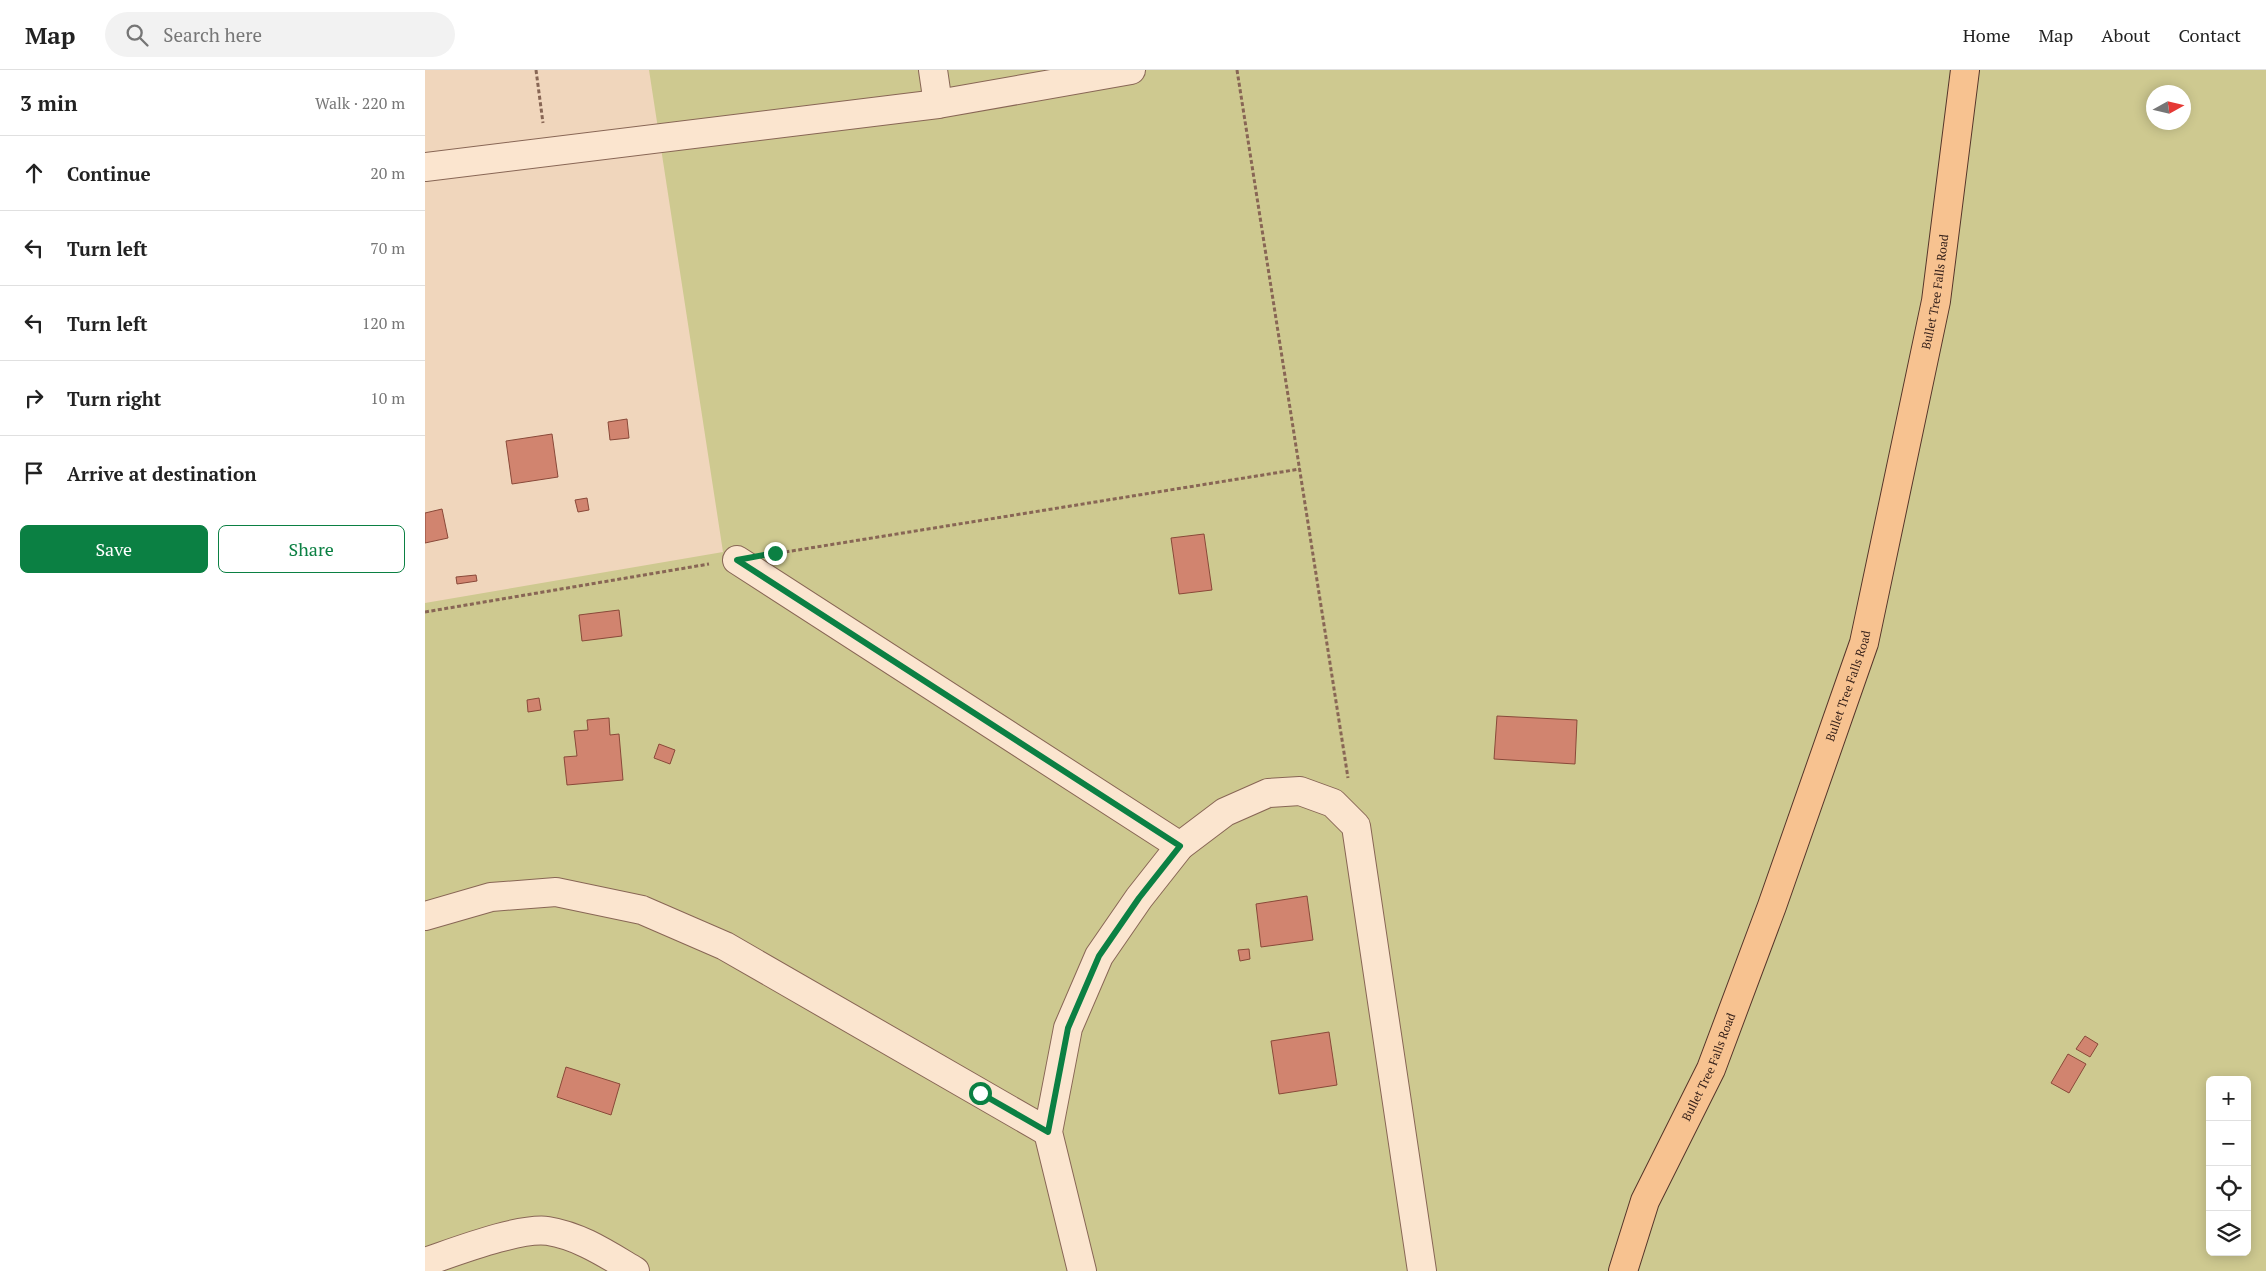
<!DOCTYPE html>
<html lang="en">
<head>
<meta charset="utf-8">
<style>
	:root { --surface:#fff; --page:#f2f2f2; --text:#222; --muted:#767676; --line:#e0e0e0; --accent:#0b8043 }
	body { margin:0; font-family:"PT Serif",serif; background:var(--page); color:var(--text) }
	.controls { position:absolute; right:15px; bottom:15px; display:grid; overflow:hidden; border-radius:8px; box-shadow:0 2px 12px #0003 }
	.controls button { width:45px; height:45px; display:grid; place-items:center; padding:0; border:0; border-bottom:1px solid var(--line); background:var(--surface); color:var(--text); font:25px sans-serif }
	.compass { position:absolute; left:1721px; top:15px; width:45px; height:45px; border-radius:50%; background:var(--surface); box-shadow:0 2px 12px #0003; rotate:82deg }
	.stop { position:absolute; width:15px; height:15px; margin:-11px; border:4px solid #0b8043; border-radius:50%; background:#fff }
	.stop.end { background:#0b8043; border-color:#fff; box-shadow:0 1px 5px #0008 }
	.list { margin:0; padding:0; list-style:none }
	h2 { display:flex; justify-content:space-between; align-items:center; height:65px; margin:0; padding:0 20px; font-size:21px }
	h2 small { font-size:16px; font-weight:400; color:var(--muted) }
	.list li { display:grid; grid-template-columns:32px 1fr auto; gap:15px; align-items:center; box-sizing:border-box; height:75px; padding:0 20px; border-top:1px solid var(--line) }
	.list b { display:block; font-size:19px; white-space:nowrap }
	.list em { font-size:16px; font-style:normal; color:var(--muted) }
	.actions { display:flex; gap:10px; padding:15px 20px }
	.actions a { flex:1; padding:11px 0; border:1px solid var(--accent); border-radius:8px; text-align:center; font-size:18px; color:var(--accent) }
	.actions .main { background:var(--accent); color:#fff }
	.icon { flex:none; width:28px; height:28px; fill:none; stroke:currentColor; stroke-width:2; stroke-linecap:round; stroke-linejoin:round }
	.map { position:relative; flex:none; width:1841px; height:1201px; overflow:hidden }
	header { display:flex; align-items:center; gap:30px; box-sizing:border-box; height:70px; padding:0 25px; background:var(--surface); border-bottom:1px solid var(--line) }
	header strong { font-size:24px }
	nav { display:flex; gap:28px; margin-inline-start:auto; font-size:18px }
	.search { width:350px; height:45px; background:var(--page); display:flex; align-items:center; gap:12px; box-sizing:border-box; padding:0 18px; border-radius:28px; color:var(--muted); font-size:19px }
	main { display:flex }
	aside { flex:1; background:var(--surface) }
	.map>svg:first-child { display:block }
	.green { fill:#cec990; fill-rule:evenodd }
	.building { fill:#d1846f; stroke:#894939 }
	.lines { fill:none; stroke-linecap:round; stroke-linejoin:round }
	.minor-casing { stroke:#865; stroke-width:30 }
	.major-casing { stroke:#55352a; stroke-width:30 }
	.path { stroke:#865; stroke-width:3; stroke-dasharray:4 2.5; stroke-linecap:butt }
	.minor { stroke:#fbe5cf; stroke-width:28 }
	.major { stroke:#f7c290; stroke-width:28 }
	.route { stroke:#0b8043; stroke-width:6 }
	.labels { text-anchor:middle; stroke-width:4.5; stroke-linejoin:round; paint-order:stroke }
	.street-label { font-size:12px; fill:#37221b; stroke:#f7e2cc }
</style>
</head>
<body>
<header>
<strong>Map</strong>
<div class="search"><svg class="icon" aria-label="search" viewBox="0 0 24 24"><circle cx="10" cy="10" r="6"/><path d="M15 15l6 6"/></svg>Search here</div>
<nav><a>Home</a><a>Map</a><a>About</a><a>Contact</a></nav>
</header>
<main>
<aside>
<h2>3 min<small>Walk · 220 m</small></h2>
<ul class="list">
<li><svg class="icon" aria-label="ahead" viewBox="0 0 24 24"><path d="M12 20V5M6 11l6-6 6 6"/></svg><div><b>Continue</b></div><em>20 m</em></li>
<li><svg class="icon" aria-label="left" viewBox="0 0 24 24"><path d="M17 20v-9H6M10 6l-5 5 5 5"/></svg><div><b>Turn left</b></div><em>70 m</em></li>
<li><svg class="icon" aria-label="left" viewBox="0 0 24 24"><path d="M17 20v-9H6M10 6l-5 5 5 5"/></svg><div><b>Turn left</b></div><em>120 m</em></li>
<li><svg class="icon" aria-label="right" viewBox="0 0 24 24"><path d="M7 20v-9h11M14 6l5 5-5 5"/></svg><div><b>Turn right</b></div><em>10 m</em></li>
<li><svg class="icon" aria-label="arrive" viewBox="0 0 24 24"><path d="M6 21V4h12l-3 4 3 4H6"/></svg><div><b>Arrive at destination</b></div></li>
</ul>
<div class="actions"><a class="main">Save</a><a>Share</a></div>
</aside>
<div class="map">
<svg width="1841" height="1201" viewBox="0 0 1841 1201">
	<rect width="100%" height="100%" fill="#f0d6bc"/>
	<path class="green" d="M224,0h1617v1201h-1841v-668l298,-51zM1728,22h30v30h-30zM1785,1010h37v172h-37z"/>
	<g class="building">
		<polygon points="202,349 204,368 185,370 183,352"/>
		<polygon points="127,364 133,407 87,414 81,371"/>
		<polygon points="162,428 164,440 153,442 150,430"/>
		<polygon points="17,439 23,468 0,473 0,443"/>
		<polygon points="779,464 787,520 754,524 746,468"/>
		<polygon points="51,505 52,511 32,514 31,507"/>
		<polygon points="194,540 197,566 157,571 154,545"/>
		<polygon points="114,628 116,640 103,642 102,630"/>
		<polygon points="1072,646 1152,650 1150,694 1069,689"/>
		<polygon points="184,648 185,665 194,664 198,710 142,715 139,687 152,686 149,661 163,660 162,650"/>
		<polygon points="234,674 250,680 245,694 229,688"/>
		<polygon points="882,826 888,870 836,877 831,834"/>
		<polygon points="824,879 825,889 815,891 813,880"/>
		<polygon points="904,962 912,1015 854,1024 846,971"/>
		<polygon points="1660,966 1673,974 1665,987 1651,979"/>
		<polygon points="1643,984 1661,994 1644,1023 1626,1013"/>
		<polygon points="141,997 195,1014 186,1045 132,1027"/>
	</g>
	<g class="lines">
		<defs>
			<g id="minor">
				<polyline points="508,0 513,34"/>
				<polyline points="0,97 513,34 706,0"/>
				<polyline points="312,490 755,776"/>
				<polyline points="0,846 66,827 131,822 217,840 300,876 623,1062"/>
				<path d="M0,1192c30,-10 94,-35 123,-31 32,5 60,24 87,40"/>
				<polyline points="657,1201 623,1062 643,958 674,886 714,828 755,776 800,742 843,723 875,721 908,733 931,756 997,1201"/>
			</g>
			<g id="major">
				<path id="s1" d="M1198,1201l22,-70 66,-132 61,-163 92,-263 72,-342 29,-231"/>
			</g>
		</defs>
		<use href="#minor" class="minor-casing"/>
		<use href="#major" class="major-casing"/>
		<g class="path">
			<polyline points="111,0 118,53"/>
			<polyline points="812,0 923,708"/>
			<polyline points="354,483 875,399"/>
			<polyline points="0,542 284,494"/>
		</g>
		<use href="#minor" class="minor"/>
		<use href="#major" class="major"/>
	</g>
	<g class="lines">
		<polyline class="route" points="350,483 312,490 755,776 714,828 674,886 643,958 623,1062 555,1023"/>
	</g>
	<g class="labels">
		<g class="street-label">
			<text dy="4" stroke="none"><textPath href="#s1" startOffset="1032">Bullet Tree Falls Road</textPath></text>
			<text dy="4" stroke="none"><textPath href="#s1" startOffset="628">Bullet Tree Falls Road</textPath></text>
			<text dy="4" stroke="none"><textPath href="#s1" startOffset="222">Bullet Tree Falls Road</textPath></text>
		</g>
	</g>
</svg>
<div class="controls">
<button>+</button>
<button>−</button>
<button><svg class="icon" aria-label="locate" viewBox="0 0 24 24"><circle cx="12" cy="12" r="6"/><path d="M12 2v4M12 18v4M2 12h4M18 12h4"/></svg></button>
<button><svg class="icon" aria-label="layers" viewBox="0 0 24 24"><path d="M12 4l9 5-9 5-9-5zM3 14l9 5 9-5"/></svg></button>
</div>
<svg class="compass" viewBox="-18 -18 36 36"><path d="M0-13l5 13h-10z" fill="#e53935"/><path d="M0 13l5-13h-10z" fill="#767676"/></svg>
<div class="stop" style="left:555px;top:1023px"></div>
<div class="stop end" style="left:350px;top:483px"></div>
</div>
</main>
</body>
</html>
